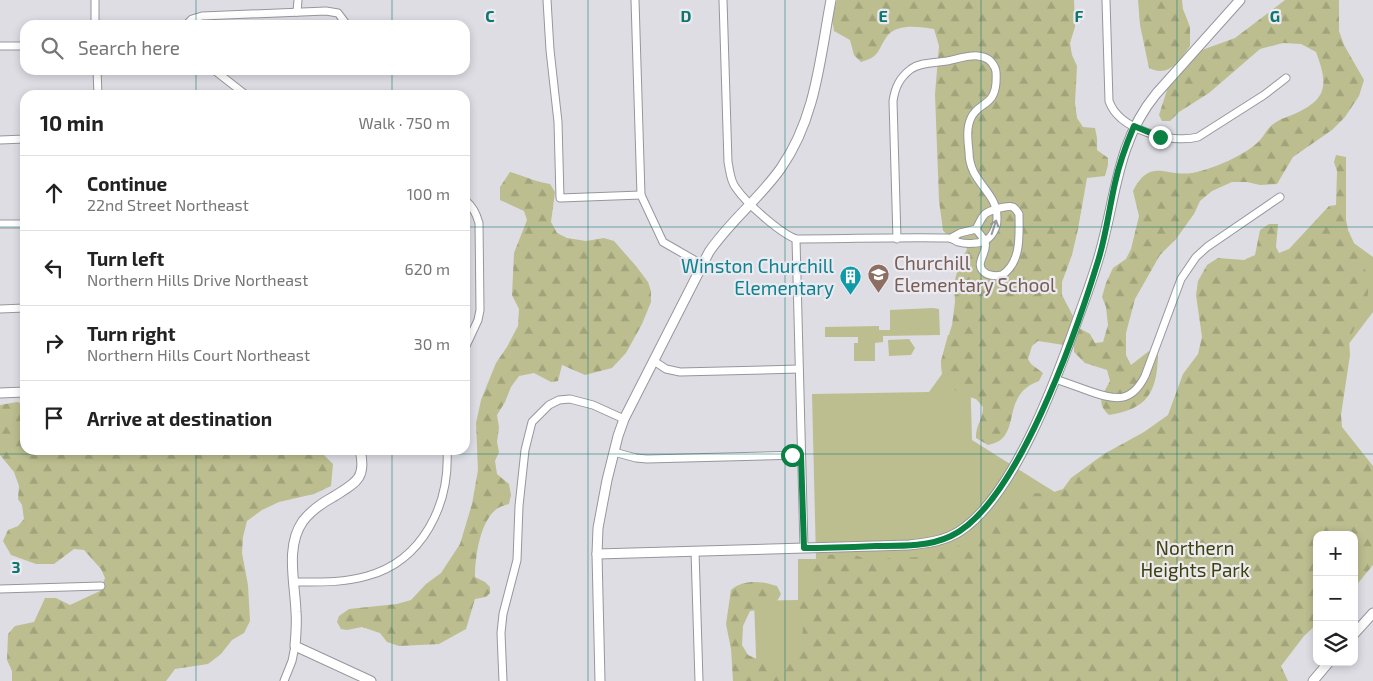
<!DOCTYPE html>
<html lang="en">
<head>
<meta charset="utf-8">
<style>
	:root { --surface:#fff; --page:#f6f6f6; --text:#222; --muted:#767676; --line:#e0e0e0 }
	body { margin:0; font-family:"Exo 2",sans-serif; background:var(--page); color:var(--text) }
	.controls { position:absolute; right:15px; bottom:15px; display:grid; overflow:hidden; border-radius:10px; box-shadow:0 2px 8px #0003 }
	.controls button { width:45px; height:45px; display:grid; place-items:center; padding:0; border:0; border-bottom:1px solid var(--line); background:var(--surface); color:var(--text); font:25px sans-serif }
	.stop { position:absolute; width:15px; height:15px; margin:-11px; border:4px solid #0b8043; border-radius:50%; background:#fff }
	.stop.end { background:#0b8043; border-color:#fff; box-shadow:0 1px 5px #0008 }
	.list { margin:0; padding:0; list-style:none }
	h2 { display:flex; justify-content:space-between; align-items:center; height:65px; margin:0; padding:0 20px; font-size:21px }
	h2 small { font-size:16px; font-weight:400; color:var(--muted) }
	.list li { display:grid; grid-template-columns:32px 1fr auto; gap:15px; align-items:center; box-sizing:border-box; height:75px; padding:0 20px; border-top:1px solid var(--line) }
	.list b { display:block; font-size:19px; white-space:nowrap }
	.list p { margin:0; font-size:16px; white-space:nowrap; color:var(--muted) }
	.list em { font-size:16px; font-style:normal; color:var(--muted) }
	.icon { flex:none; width:28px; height:28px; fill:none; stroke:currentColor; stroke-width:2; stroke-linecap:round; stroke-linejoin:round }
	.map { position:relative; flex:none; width:1373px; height:681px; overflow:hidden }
	.search { position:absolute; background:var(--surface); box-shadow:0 2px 8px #0003; left:20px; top:20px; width:450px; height:55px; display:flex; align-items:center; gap:12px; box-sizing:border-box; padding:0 18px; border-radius:15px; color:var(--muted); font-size:19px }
	.panel { position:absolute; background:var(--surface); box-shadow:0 2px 8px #0003; left:20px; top:90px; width:450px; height:365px; border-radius:15px }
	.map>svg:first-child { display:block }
	.green { fill:#bcbe8f }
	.forest { fill:url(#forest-firs) }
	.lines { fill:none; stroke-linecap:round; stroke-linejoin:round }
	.minor-casing { stroke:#97969d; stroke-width:9 }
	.tertiary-casing { stroke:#97969d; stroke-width:11 }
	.minor { stroke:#fff; stroke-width:7 }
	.tertiary { stroke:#fff; stroke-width:9 }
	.oneway { stroke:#9a9a9b }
	.route { stroke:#0b8043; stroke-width:6 }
	.grid { fill:none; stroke:#0f766e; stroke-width:1; stroke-opacity:0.55 }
	.labels { text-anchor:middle; stroke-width:4.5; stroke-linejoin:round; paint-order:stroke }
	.education-label { font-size:19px; fill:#785e54; stroke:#ebeaf1; text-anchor:start }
	.culture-label { font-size:19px; fill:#0d838f; stroke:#ebeaf1; text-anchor:end }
	.park-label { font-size:19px; fill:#3f400a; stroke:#ebeaf1 }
	.grid-label { font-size:16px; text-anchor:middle; font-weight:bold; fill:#0f766e; stroke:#ebeaf1; stroke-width:4.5; stroke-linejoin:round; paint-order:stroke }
</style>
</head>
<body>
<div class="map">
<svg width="1373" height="681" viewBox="0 0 1373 681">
	<defs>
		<pattern id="forest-firs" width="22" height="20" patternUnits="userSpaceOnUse" patternTransform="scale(1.25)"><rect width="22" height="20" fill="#bcbe8f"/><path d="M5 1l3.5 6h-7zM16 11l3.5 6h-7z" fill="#a1a37b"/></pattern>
	</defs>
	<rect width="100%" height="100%" fill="#dedde4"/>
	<g class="green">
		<polygon points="1337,231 1373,257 1373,312 1335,362 1336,442 1354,535 1317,535 757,681 754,601 798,600 798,559 816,559 812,394 929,392 942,374 941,361 948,335 969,335 972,440 1061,496 1189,424"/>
		<polygon points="933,308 939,309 940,335 883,336 883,342 875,343 875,361 854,361 854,343 858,343 858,337 825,337 825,327 879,326 879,330 890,330 890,310"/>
		<polygon points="909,339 915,348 911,355 889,356 888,340"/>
	</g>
	<g class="forest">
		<path d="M837,0h237l1,27 -5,16 2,12 5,11 -2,37 2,15 6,9 12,1 2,10v12l11,8v7l-3,11 -18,2 -9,51 -6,26 -10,27v13l12,23 -10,27 -26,-4 -6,5 -4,13 3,5 12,9 -4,8c-36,13 -20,47 -40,60 -3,2 -8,3 -11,4l-12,-7c0,-15 7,-17 7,-31l-7,-8 -13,-4 -10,-6 -11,-15 -1,-13 11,-36 3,-23 -1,-19 5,-18 8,-16 -5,-8h-10l-9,-11 -4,-29 -4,-107 4,-48 -5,-17c-14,-2 -35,-6 -46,6 -11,14 -6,21 -27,27l-7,-7 -4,-15 -16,-9 -2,-13z"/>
		<path d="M1138,0h44l1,9 7,18v19c-11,15 -21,32 -41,22l-9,-43z"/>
		<path d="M1285,0h54v31l5,14 20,35 -5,16 -14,21 -13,13 -39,27 -16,27 -17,1 -13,-3h-15l-20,9 -12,10 -6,13 -18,25 -16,16 -25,44 -9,34v22l5,10 18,-14 9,4c-1,38 -11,54 -49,60 -14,-13 -6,-20 1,-34l-3,-11 -22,-7 -11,-11v-13l5,-11 11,6 5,9 8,-1 5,-17 -2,-18 -4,-10 4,-14 7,-15 13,-9 5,-10 8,-33 -6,-25c17,-34 33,-14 59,-18 19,-3 56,-19 68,-33 7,-8 7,-13 18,-19 4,-3 10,-4 14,-6 35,-15 37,-29 24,-63l-15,-8 -18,-1 -23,6 -51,44 -30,19 -9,9h-8l-3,-6 9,-28 34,-37 33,-12z"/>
		<path d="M1336,155l10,2v63l2,10 11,24 3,10 8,15 -4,27 -17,33 1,16 -9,60 1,12 31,39v99l-19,23v-53h-37v89l-13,12 -23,30 7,15h-555l-2,-32 -5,-25 5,-34c12,-11 31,-9 46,-4l4,8c-7,15 -17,15 -31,17l-7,15 -1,19 6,10 16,7 18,-1 10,-5 10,-14 1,-16 -4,-21 12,-15 2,-20 4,-9 7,-6 29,-1 14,6 10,1 13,-3 31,-1 30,-8 15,-7 14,-10 33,-33 22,-6 13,1 15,-5 8,-11 33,-24 40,-22 24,-17 15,-41 15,-20 4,-17 -6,-42 2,-14 9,-16 11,-7 26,2 11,-5 5,-25 9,-6h9l-2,23 3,6 10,-4 40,-43 7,-1 1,-34 -3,-9z"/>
		<path d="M510,172c14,4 26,10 40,12l5,8 -4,30 6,11 10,5 19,3 18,-3 10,3 22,25 12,16 3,9v11l-9,22 -16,29 -14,15 -27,7 -23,-10 -4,16 -7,1 -17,-9 -15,3 -8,11 -6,15 -8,13 2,12 -2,15 2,10 -4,9 2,13 12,10 2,11 -2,9c-3,1 -8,2 -11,4 -18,12 -23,49 -23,69l10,5 5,5v6l-4,4 -11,2 -9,30 -27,15 -40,2 -12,-4 -7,-9 -18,-6 -15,3 -6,-1 -4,-7 2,-6 10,-7 48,-5 14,-4 15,-16 15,-11 19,-29 12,-40 6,-34 -2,-47 5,-23 15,-37 11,-16 11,-21 1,-17 -7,-14 2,-42 13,-33 -3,-9 -24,-11v-13z"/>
		<polygon points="17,402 25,404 25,450 312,450 324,455 333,464 331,486 314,494 279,502 262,510 247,521 243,537 242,553 248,585 250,621 244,633 232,640 221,654 208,664 175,669 166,681 12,681 12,671 7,660 8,634 15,626 34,622 45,598 56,598 70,605 100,591 105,578 101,569 84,550 74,549 54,564 36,564 11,555 3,541 8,530 18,526 24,519 22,505 18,499 19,486 14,472 0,455 0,405"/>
	</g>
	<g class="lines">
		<defs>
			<g id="minor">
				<polyline points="95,0 95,25"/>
				<polyline points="547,0 550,50 558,122 560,198 641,195"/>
				<polyline points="635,0 641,195 663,242 703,265"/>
				<path d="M723,0l5,162c2,9 2,19 8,26 10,15 44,45 60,51 50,0 101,-2 152,-1 4,0 6,2 10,4 7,2 20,2 26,-1 8,-3 13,-14 13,-22 1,-28 -28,-36 -28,-67 -1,-11 -3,-24 2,-34 7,-16 23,-11 25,-35 0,-5 1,-11 -1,-15 -8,-20 -33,-10 -48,-7 -12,2 -26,1 -36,8 -12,9 -16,19 -18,32l4,138"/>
				<path d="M1106,0l3,101c10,29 62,43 89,36l66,-42 22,-17"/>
				<polyline points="297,12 298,0"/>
				<polyline points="186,25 192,19 202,16 326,11 338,13 347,25"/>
				<polyline points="0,46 25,46"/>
				<polyline points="97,70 98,95"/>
				<polyline points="214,70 246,95"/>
				<polyline points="0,140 25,139"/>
				<path d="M465,200c8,7 11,13 14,23l1,87 -2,10 -13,28"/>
				<polyline points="0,224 25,224"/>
				<path d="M951,238l9,-5 16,-4c3,-5 5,-11 9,-15 5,-4 22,-9 28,-7 3,2 4,4 6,7 0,20 3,48 -17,61 -5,1 -10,1 -15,-1 -16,-9 2,-21 -2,-32 -2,-5 -7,-10 -9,-13"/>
				<polyline points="796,239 804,548"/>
				<polyline points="0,309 25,308"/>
				<polyline points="654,361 666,369 680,372 799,369"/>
				<path d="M1055,379c12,4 23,8 34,12 26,9 42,13 56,-15l36,-97 15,-22 11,-10 73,-50"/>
				<polyline points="614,452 636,458 647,459 801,455"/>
				<polyline points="695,551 699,681"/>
				<path d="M294,582c24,0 49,1 73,-6 56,-15 83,-72 80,-126"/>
				<polyline points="0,589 101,586"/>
				<polyline points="284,681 292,661 295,646"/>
				<polyline points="503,681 501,633 503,614 517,560 519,506 525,450 532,422 549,405 559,400 570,399 593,405 624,419"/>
			</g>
			<g id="tertiary">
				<polyline points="0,393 25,392"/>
				<path d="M360,450c7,29 -5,33 -27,47 -11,6 -23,15 -30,24 -18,25 -8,62 -7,91 1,11 0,22 -1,34l76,35"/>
				<path d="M597,554l312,-9c18,-2 36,-4 51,-14 54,-35 97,-153 118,-213 7,-19 14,-38 20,-58 18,-58 17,-116 58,-166l84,-94"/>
				<polyline points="1354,634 1373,613"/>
				<path d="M600,681l-3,-127 1,-26 9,-48 11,-44 6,-17 85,-167c21,-31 51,-54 72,-84 35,-50 39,-110 50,-168"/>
				<polyline points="1313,681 1329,662"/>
			</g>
		</defs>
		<use href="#minor" class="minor-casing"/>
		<use href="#tertiary" class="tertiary-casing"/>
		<use href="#minor" class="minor"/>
		<use href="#tertiary" class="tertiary"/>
	</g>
	<defs><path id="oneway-shaft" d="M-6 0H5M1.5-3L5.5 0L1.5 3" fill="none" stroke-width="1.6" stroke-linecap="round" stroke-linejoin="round" transform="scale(1.25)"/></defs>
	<use class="oneway" href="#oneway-shaft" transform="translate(994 227) rotate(-72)"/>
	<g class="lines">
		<path class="route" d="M792,455h9l3,93c24,0 48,-1 72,-2 25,0 52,1 75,-10 66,-31 126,-206 147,-275 8,-25 11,-52 17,-78 4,-19 11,-38 19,-57l26,11"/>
	</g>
	<path class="grid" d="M196,0v25M392,0v25M588,0v681M785,0v681M981,0v681M1177,0v681M196,70v25M392,70v25M0,227h25M465,227h908M196,450v231M392,450v231M0,454h1373"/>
	<defs>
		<symbol id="school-pin" viewBox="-11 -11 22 30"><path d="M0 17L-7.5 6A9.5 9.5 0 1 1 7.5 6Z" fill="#8d6e63" stroke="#ebeaf1"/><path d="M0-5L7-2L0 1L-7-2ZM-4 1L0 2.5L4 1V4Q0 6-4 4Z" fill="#fff"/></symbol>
		<symbol id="building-pin" viewBox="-11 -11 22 30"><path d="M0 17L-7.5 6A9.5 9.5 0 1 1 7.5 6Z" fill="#0f9aa8" stroke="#ebeaf1"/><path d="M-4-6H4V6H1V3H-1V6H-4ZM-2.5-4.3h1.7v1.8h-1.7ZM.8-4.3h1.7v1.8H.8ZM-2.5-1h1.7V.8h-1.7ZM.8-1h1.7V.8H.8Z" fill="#fff"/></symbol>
	</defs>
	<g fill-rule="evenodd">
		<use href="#school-pin" x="866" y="262" width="25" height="34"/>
		<use href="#building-pin" x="838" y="264" width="25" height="34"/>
	</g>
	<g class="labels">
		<g class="education-label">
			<text x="894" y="270">Churchill<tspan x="894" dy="22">Elementary School</tspan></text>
		</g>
		<g class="culture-label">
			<text x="834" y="273">Winston Churchill<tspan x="834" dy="22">Elementary</tspan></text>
		</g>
		<g class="park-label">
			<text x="1195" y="555">Northern<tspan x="1195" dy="22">Heights Park</tspan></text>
		</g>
	</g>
	<g class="grid-label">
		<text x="490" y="22">C</text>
		<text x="686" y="22">D</text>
		<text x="883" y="22">E</text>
		<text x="1079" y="22">F</text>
		<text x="1275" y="22">G</text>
		<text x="16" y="573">3</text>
	</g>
</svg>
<div class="controls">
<button>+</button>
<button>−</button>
<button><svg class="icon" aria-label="layers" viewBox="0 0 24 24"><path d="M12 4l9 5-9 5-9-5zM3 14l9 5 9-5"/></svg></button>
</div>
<div class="stop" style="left:792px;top:455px"></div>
<div class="stop end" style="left:1160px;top:137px"></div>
<div class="search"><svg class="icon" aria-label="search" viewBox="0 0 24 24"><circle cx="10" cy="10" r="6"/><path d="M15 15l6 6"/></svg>Search here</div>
<section class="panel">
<h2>10 min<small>Walk · 750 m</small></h2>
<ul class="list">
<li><svg class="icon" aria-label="ahead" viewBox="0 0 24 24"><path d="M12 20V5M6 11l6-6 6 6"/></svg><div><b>Continue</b><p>22nd Street Northeast</p></div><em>100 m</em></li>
<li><svg class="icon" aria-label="left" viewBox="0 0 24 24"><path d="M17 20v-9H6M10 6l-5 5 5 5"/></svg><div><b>Turn left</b><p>Northern Hills Drive Northeast</p></div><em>620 m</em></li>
<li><svg class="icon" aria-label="right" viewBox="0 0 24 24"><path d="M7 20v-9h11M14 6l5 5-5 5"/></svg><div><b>Turn right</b><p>Northern Hills Court Northeast</p></div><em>30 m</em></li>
<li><svg class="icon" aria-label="arrive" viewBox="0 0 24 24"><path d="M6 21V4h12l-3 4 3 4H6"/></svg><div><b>Arrive at destination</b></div></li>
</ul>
</section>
</div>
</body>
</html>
